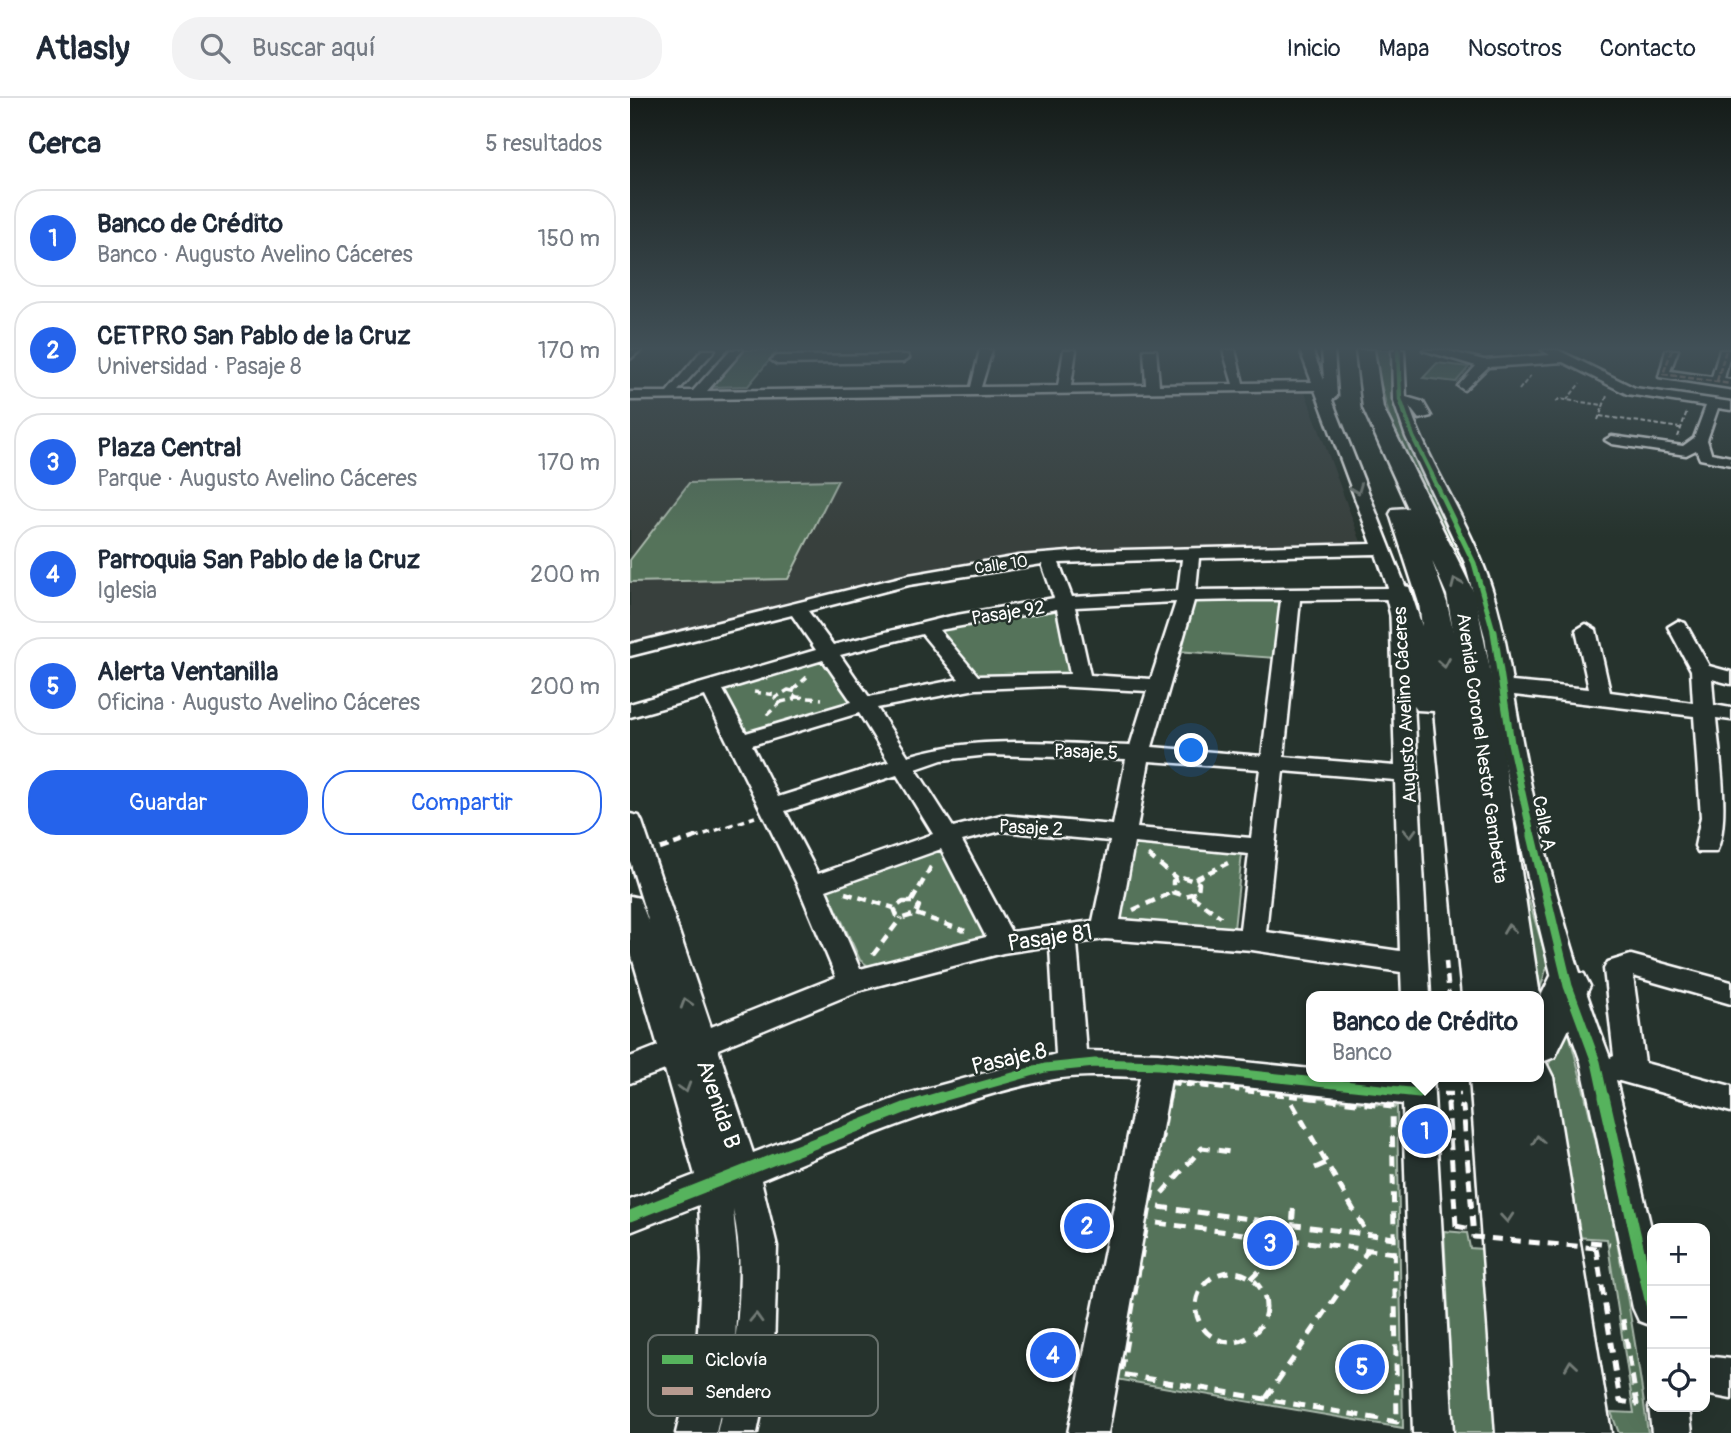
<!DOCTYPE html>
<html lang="es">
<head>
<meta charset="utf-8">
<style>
	:root { --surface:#fff; --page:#f2f2f3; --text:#1f2937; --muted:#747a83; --line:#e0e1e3; --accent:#2563eb }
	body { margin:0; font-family:Pangolin,sans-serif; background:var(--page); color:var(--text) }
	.controls { position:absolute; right:21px; bottom:21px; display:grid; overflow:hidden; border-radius:14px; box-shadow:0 7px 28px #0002 }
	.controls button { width:63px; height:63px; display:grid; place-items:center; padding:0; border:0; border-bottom:2px solid var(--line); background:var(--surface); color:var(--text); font:35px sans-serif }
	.you { position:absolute; left:562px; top:653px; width:24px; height:24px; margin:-18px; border:5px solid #fff; border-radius:50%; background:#1a73e8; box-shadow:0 0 0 10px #1a73e833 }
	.badge { display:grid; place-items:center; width:46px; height:46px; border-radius:50%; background:var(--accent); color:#fff; font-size:23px; font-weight:700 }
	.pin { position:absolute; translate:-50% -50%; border:4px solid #fff; box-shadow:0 2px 7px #0006 }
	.popup { position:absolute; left:676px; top:893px; width:238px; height:91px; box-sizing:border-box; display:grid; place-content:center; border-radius:14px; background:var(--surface); filter:drop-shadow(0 2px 5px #0005); font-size:23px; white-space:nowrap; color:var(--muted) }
	.popup b { font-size:26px; color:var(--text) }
	.popup::after { content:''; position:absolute; left:50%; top:100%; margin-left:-14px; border:14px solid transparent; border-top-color:var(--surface) }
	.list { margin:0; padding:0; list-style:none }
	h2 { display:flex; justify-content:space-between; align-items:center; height:91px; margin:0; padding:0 28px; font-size:30px }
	h2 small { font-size:23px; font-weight:400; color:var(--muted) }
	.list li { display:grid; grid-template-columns:46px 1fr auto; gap:21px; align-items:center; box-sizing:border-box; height:98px; margin:0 14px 14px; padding:0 14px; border:2px solid var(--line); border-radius:28px }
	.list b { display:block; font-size:26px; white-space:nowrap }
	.list p { margin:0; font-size:23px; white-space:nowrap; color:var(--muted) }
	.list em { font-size:23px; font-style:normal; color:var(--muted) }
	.actions { display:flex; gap:14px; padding:21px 28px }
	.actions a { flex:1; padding:16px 0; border:2px solid var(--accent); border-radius:28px; text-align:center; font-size:24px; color:var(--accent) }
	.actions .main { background:var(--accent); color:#fff }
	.icon { flex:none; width:38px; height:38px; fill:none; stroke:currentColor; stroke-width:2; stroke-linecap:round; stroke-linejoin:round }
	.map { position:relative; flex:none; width:1101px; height:1335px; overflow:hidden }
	header { display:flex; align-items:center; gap:42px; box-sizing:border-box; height:98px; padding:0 35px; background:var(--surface); border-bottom:2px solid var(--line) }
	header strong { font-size:33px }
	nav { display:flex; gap:38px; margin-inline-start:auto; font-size:24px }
	.search { width:490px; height:63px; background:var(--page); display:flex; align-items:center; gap:18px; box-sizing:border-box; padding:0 24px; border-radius:28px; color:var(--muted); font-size:26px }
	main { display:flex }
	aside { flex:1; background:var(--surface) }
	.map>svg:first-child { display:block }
	.built { fill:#39403e }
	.green { fill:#55735a; stroke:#aab9ac; stroke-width:2 }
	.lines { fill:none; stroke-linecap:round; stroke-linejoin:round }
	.minor-casing { stroke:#fff; stroke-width:5 }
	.highway-casing { stroke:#fff; stroke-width:5 }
	.path-far3 { stroke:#fff; stroke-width:2; stroke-dasharray:4.5 2.5; stroke-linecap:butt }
	.path-far2 { stroke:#fff; stroke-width:3.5; stroke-dasharray:7 5; stroke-linecap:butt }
	.path-far1 { stroke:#fff; stroke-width:4.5; stroke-dasharray:9 6; stroke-linecap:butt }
	.path { stroke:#fff; stroke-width:5; stroke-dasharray:11 8; stroke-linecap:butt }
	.minor { fill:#26332d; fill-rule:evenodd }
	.highway { fill:#26332d; fill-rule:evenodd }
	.path-bridge { stroke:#fff; stroke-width:5; stroke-dasharray:11 8; stroke-linecap:butt }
	.quiet { stroke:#b69a8f; stroke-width:2.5; stroke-dasharray:6 2.5; stroke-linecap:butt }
	.cycleway-far4-casing { stroke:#26332d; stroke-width:7 }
	.cycleway-far3-casing { stroke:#26332d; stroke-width:9 }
	.cycleway-far2-casing { stroke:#26332d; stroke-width:11 }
	.cycleway-far1-casing { stroke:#26332d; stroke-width:13 }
	.cycleway-casing { stroke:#26332d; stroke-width:16 }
	.cycleway-far4 { stroke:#56b35d; stroke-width:4.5 }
	.cycleway-far3 { stroke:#56b35d; stroke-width:5 }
	.cycleway-far2 { stroke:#56b35d; stroke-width:7 }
	.cycleway-far1 { stroke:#56b35d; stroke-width:9 }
	.cycleway { stroke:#56b35d; stroke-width:11 }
	.oneway { stroke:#727a76 }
	.labels { text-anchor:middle; stroke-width:5; stroke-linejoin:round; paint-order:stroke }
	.far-street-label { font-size:16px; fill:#fff; stroke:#26332d }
	.street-label { font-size:19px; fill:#fff; stroke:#26332d }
	.near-street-label { font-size:23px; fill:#fff; stroke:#26332d }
	.key { fill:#26332d; stroke:#67706c; stroke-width:2 }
	.key-label { font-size:19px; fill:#fff }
</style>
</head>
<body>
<header>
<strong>Atlasly</strong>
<div class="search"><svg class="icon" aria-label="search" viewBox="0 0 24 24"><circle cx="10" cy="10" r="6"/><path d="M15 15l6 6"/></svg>Buscar aquí</div>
<nav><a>Inicio</a><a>Mapa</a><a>Nosotros</a><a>Contacto</a></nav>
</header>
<main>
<aside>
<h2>Cerca<small>5 resultados</small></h2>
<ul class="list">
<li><span class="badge">1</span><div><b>Banco de Crédito</b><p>Banco · Augusto Avelino Cáceres</p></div><em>150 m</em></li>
<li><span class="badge">2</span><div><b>CETPRO San Pablo de la Cruz</b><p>Universidad · Pasaje 8</p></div><em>170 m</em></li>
<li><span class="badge">3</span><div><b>Plaza Central</b><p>Parque · Augusto Avelino Cáceres</p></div><em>170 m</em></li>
<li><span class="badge">4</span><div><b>Parroquia San Pablo de la Cruz</b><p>Iglesia</p></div><em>200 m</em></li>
<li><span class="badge">5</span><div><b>Alerta Ventanilla</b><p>Oficina · Augusto Avelino Cáceres</p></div><em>200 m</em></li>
</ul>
<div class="actions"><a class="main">Guardar</a><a>Compartir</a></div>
</aside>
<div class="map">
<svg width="1101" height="1335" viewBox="0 0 1101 1335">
	<rect width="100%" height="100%" fill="#26332d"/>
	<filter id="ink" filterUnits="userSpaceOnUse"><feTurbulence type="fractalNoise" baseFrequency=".0143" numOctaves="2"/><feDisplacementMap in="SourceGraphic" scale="14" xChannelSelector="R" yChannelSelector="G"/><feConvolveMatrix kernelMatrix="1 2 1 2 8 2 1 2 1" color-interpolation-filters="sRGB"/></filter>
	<g filter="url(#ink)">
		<polygon class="built" points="675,294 731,444 462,451 314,468 0,545 0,302"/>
		<g class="green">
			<polygon points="113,252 148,252 118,288 82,289"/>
			<polygon points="742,252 761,252 762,286 772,328 824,436 842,480 857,543 894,787 918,865 908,898 827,464 760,321"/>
			<polygon points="807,265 839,269 826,284 793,280"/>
			<polygon points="208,382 158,481 0,484 0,462 59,385"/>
			<polygon points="654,500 646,560 546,553 562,501"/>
			<polygon points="428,508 445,576 349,578 309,532"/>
			<polygon points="194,562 225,606 124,636 114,634 92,593 99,588"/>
			<polygon points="501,746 612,755 604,831 484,820"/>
			<polygon points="303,751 313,752 360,835 356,842 241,870 230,862 197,791"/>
			<path d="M937,927c36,133 63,271 81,408h-29l-8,-21 23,1 -27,-174 -34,-2 -25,-171z"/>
			<polygon points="540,982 767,1009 773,1330 486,1281"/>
			<polygon points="814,1133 837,1135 840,1150 853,1151 866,1335 824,1335"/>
		</g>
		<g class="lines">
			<defs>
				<g id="minor">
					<polygon points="0,252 11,252 0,261"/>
					<path d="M72,252h13l-37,41h15l37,-41h13l-36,41 264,-4 9,-37h12l-11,37 77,-1 6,-36h12l-5,36 75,-1 -2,-35h12l3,35 74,-1 -10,-34h12l8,33 69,-1 -12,-32h12l12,30 -2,-30h12l3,46 -5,4 76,193 22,403h-28l-1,-24 -149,-22 -147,-11 -28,4 9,108 72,2 153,16v8h122l20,356h-40l-10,-329 -232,-25 -63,354h-40l72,-356c-32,-1 -65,-3 -96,4 -98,21 -191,61 -283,99l16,66 -3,106 -17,81h-40c17,-73 32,-149 16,-224l5,51 -3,87 -19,86h-40l21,-86 5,-87 -3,-55 -69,27v-32l65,-25 -30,-105 -35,13v-26l28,-11 -28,-96v-54l9,2 10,25 -19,-62v-47l9,2 3,6 69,205 125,-50 -38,-91 -93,-190 -75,21v-13l186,-54 -24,-35 -162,41v-12l279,-69 110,-19 62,-5 291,-7 -57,-154 -685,10v-8h37zM746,456l12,34 -192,2 3,-32zM552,461l-4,32 -106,6 -13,-34zM412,466l12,34 -103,18 -118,29 -25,-34 101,-26zM760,501l5,167 -111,-9 16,-157zM618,502h33l-19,156 -110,-9 42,-146zM546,504l-25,77 -61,-4 -15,-68zM427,511l13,65 -92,2 -39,-46zM292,536l37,45 -90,18 -29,-42zM193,562l29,42 -106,31 -23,-43zM424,588l93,5 -17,55c-74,-2 -150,-12 -222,10l-31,-48 99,-19zM229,615l30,49 -111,35 -26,-52zM359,657l137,4 -13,66 -112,-10 -48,12 -37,-58 26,-9zM519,663l111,8 -9,69 -114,-10zM653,673l112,9 5,171 -134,-19zM267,677l36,59 -115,40 -33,-63zM371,733l109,10 -17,80 -82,11 -49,-91zM504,745l115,11 -9,75 -120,-9zM311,751l45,88 -126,32 -34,-79zM420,848l6,108 -152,41 -151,58 -35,-104 143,-59 142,-37z"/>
					<path d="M762,252h12l2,47 17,5 8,14 -12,3 -10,-13c19,55 52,103 73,156 16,38 24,80 30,120l77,7 -13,-59 10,-6 10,6 14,62 83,11 -2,-33 -23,-43 10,-6 7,2 24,43 22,6v12l-19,-5 2,26 17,3v12l-15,-2c3,35 15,104 0,134h-18l-3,-6 6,-29 -7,-101 -180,-21c20,123 51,246 96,363l4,-2 -10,-87 4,-7 23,-7 100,27v22l-98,-28 12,87 86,23v26l-115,-32 36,152v94l-13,-5 -6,-13 -52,-246 -27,-76 -22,-90 -32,-153 -15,-106 -20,-74 -59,-126 -13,-38z"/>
					<polygon points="793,252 814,252 854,262 920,257 912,252 928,252 1005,290 1101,304 1101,312 1088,310 1077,342 1081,355 1101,359 1101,367 1070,361 1066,352 1056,357 982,346 975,342 982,338 1053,348 1064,340 1076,308 997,296 933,264 858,269 834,292 828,288 846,268"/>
					<polygon points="1036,252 1048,252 1040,273 1082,279 1090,252 1101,252 1094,281 1101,282 1101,290 1029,279"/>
					<polygon points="277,257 279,260 273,264 147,266 141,262 147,258"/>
					<polygon points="1075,1258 1101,1261 1101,1301 1075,1296"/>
					<polygon points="1022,1301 1022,1309 1059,1309 1062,1335 1022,1335 1019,1309"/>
				</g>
				<g id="highway">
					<path d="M726,252h18l9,58 92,187 17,85 48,316 -1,3 -77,-3 -28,-285 -17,-1 -5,-7 -27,-110 4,-6 10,-2 10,2 13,39 -3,-23 -29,-89 3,-5 15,-1 -45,-100zM802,463l15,34 6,36 -6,-28z"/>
					<polygon points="938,871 954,876 960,888 925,959 912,964 916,965 923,979 981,1335 866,1335 840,979 909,979 909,902 922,876"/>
				</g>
			</defs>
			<use href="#minor" class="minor-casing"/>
			<use href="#highway" class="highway-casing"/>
			<g class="path-far3">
				<polyline points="889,292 901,277"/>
				<polyline points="937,302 950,285"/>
				<polyline points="926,304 929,301 973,307"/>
				<polyline points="970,318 1050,330"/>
				<polyline points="968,322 977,298"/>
				<polyline points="1048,339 1057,313"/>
			</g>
			<g class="path-far2">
				<polygon points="158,592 167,594 164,601 151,604 145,600"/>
				<polyline points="163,592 177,579"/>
				<polyline points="124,594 146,597"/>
				<polyline points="166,599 192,601"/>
				<polyline points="137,617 151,604"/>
				<polyline points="63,740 125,719"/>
			</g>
			<g class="path-far1">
				<polyline points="30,751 68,738"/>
				<polyline points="518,757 546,780"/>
				<polygon points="552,779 569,785 568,794 555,798 543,794 543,783"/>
				<polyline points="565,781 598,765"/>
				<polyline points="215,795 264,810"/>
				<polyline points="562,798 591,819"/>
				<polyline points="282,803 303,765"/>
				<polygon points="273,804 283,804 289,808 286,816 273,820 267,818 264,810"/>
				<polyline points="503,812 543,794"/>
				<polyline points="286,816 335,833"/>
				<polyline points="243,857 271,820"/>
				<polyline points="816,863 819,898"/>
				<polyline points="814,996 831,996"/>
				<polyline points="539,1001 542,985 690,1001"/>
			</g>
			<g class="path">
				<polyline points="539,999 491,1276 767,1324 762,1009 674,999"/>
				<polyline points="662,1005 738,1137"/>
				<polyline points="685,1070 696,1065"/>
				<polyline points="532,1095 572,1050 601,1054"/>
				<polyline points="529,1109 764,1140"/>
				<polyline points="527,1125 764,1155"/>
				<polyline points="826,1128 841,1131"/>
				<polyline points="960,1144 980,1146"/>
				<polyline points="966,1150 990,1303 1007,1306 992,1215"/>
				<circle cx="601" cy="1209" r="35"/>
				<polyline points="621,1181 661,1142 664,1103"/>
				<polyline points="636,1300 738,1152"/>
			</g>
			<use href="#minor" class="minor"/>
			<use href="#highway" class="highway"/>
			<polyline class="path-bridge" points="826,1128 818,1006 833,1009 844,1139 966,1150"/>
			<g class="quiet">
				<polyline points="1042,252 1033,276 1101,286"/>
				<polyline points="1087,283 1096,252"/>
			</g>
			<defs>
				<polyline id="cycleway-far4" points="768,252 770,301 783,339 802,377"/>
				<polyline id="cycleway-far3" points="801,376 844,465 864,536"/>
				<polyline id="cycleway-far2" points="864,534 881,645 902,740"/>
				<g id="cycleway-far1">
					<polyline points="902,738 938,888 966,964 974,1001"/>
					<polyline points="305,1001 415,970 465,965 528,967 789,995"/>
				</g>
				<g id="cycleway">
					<polyline points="974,999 1022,1210"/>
					<polyline points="0,1118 274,1010 311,999"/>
				</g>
			</defs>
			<use href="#cycleway-far4" class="cycleway-far4-casing"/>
			<use href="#cycleway-far3" class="cycleway-far3-casing"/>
			<use href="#cycleway-far2" class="cycleway-far2-casing"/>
			<use href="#cycleway-far1" class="cycleway-far1-casing"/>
			<use href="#cycleway" class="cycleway-casing"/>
			<use href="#cycleway-far4" class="cycleway-far4"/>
			<use href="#cycleway-far3" class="cycleway-far3"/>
			<use href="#cycleway-far2" class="cycleway-far2"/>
			<use href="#cycleway-far1" class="cycleway-far1"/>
			<use href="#cycleway" class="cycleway"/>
		</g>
		<defs><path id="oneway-chevron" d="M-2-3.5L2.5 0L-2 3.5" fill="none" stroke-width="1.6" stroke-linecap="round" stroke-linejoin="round" transform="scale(1.75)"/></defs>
		<g class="oneway">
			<use href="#oneway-chevron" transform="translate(727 391) rotate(69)"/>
			<use href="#oneway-chevron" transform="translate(826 485) rotate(-113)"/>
			<use href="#oneway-chevron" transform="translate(814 565) rotate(80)"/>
			<use href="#oneway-chevron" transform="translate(780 735) rotate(88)"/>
			<use href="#oneway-chevron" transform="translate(879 831) rotate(-98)"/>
			<use href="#oneway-chevron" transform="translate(56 905) rotate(-107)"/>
			<use href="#oneway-chevron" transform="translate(55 990) rotate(73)"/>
			<use href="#oneway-chevron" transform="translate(908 1042) rotate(-98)"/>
			<use href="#oneway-chevron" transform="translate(877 1120) rotate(85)"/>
			<use href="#oneway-chevron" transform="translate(126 1220) rotate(-88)"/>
			<use href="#oneway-chevron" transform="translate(941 1267) rotate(-98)"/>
		</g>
	</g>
	<linearGradient id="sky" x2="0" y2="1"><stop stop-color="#151c19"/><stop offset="0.57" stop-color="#415057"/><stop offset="1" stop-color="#415057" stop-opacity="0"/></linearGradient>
	<rect width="1101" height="439" fill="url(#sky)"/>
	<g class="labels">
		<g class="far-street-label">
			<text transform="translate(371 466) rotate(-8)" y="6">Calle 10</text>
		</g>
		<g class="street-label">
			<text transform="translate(378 514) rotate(-9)" y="7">Pasaje 92</text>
			<text transform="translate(774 607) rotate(-93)" y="7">Augusto Avelino Cáceres</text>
			<text transform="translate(853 650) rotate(82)" y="7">Avenida Coronel Nestor Gambetta</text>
			<text transform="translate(456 653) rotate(2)" y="7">Pasaje 5</text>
			<text transform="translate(915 725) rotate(78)" y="7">Calle A</text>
			<text transform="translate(401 729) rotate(3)" y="7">Pasaje 2</text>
		</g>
		<g class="near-street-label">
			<text transform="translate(420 839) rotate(-8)" y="8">Pasaje 81</text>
			<text transform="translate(379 960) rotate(-13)" y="8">Pasaje 8</text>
			<text transform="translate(89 1006) rotate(71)" y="8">Avenida B</text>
		</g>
	</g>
	<rect x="18" y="1237" width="230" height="81" rx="10" class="key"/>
	<rect x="32" y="1257" width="31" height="9" fill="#56b35d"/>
	<rect x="32" y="1289" width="31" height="8" fill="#b69a8f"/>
	<g class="key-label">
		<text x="75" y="1268">Ciclovía</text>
		<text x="75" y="1300">Sendero</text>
	</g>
</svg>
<div class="controls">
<button>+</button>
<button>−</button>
<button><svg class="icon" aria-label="locate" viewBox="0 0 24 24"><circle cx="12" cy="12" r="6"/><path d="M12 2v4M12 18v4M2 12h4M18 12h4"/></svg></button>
</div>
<div class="you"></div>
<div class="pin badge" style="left:795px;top:1033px">1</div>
<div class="popup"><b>Banco de Crédito</b>Banco</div>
<div class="pin badge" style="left:457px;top:1128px">2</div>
<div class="pin badge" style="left:640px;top:1145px">3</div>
<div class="pin badge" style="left:423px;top:1257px">4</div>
<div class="pin badge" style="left:732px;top:1269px">5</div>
</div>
</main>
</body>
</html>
